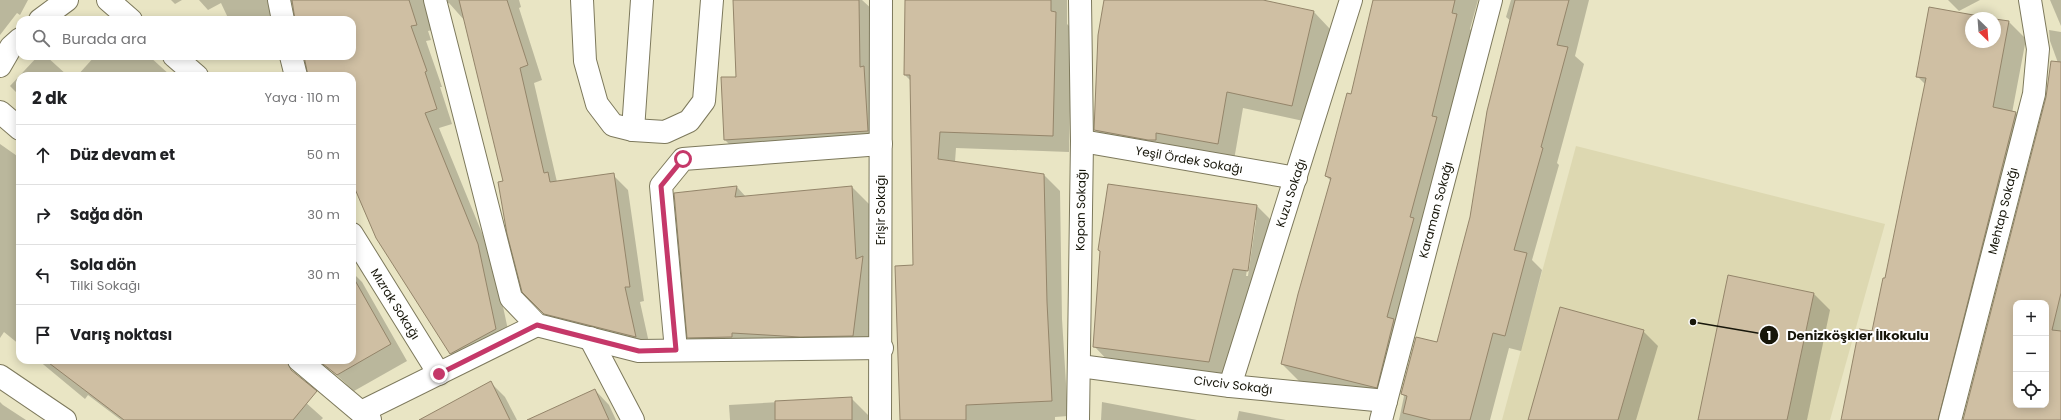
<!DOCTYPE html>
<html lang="tr">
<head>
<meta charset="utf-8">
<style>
	:root { --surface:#fff; --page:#f2f2f2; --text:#202124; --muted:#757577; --line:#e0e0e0 }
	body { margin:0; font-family:Poppins,sans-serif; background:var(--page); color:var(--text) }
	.controls { position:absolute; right:12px; bottom:12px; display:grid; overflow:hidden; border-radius:8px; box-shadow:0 2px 10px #0003 }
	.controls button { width:36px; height:36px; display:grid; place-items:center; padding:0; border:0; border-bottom:1px solid var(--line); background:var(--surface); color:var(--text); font:20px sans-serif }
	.compass { position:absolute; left:1965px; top:12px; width:36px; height:36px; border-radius:50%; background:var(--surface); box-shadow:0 2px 10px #0003; rotate:155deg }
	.stop { position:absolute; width:12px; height:12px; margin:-9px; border:3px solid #c53869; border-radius:50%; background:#fff }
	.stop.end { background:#c53869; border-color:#fff; box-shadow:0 1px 4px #0008 }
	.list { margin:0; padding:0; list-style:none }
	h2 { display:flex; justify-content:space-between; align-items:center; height:52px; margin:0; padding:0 16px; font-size:17px }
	h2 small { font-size:13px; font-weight:400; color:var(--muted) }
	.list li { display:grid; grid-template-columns:26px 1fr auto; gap:12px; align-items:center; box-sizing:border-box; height:60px; padding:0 16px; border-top:1px solid var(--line) }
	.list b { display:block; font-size:15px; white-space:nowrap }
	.list p { margin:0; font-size:13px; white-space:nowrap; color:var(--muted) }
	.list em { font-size:13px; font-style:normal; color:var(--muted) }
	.icon { flex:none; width:22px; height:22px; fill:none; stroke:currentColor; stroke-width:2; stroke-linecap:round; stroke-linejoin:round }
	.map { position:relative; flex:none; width:2061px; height:420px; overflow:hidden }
	.search { position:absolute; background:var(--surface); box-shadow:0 2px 10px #0003; left:16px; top:16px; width:340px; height:44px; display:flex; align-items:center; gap:10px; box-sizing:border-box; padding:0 14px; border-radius:12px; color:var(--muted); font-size:15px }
	.panel { position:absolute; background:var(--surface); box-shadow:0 2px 10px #0003; left:16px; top:72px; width:340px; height:292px; border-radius:12px }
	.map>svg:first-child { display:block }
	.built { fill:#ddd8b1 }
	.shadow { fill:#0003; fill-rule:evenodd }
	.building { fill:#cfbfa3; stroke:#94856a; fill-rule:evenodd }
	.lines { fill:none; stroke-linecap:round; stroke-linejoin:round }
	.minor-casing { stroke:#7d795c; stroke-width:24 }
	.major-casing { stroke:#7d795c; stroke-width:24 }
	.minor { stroke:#fff; stroke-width:22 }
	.major { stroke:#fff; stroke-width:22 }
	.route { stroke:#c53869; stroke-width:5 }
	.labels { text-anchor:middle; stroke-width:4; stroke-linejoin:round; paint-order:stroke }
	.street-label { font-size:12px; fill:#17160a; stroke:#fff }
	.leader { fill:none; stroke:#17160a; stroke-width:1.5 }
	.callout-dot { fill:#17160a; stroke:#fff; stroke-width:1.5 }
	.mark-label { font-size:12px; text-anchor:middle; font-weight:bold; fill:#fff }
	.callout-label { font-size:13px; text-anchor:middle; font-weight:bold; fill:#17160a; stroke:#fff; stroke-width:4; stroke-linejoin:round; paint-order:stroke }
</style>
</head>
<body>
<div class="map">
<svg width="2061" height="420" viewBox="0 0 2061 420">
	<rect width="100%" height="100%" fill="#e9e5c4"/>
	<polygon class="built" points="1576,146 1885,224 1830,420 1502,420"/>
	<g class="shadow">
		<polygon points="0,0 28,0 20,15 17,13 0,35"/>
		<polygon points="171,0 182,0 175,4"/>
		<polygon points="199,0 519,0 521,7 519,8 542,80 534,83 557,182 613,175 628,190 644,301 640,302 651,352 560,329 544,313 504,182 465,21 449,3 441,6 440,28 428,31 431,40 426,41 442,87 440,87 452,124 439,128 493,260 511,344 466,368 451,353 352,180 352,76 309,76 305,56 352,56 352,20 296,20 292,2 286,5 282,20 229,20 221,3 208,10"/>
		<polygon points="734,0 862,0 875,12 884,148 742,157 725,140 722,78 737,78"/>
		<polygon points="906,0 1067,0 1067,24 1072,29 1069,152 956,148 955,162 1044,175 1060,191 1062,319 1068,416 1055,417 1055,420 901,420 915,266 911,81 905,75"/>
		<polygon points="1105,0 1258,0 1314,12 1330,29 1308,122 1243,108 1234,160 1112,146 1095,130"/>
		<polygon points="1374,0 1478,0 1470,29 1474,33 1394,405 1300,382 1282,364 1331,181 1326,176 1352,95"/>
		<polygon points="1511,0 1589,0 1575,56 1584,64 1557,163 1559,165 1532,260 1542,270 1521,351 1509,348 1490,420 1399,420 1404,396 1402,394 1438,343 1471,218 1511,21 1506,17"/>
		<polygon points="1948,0 1980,0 1959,11"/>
		<polygon points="2050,0 2061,0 2061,26"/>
		<polygon points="1929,8 1985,18 1971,18 1971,42 1995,42 1995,20 2009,22 2026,39 2012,113 2016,113 2033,130 1958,420 1842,420 1873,332 1886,280 1926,85 1917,76"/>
		<polygon points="2049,30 2061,32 2061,71 2050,41"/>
		<polygon points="38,56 46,56 68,76 20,76 20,96 10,86"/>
		<polygon points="95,56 149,56 171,76 77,76"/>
		<path d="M2061,83v337h-97zM2016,303h30v102h-30z"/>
		<polygon points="0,144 20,158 20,345 4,332 0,338"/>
		<polygon points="737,187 746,197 852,187 871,206 871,354 707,356 688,337"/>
		<path d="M1257,206l18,18 -48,156 -115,-15 -18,-19zM1254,220h2l-8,56h-2z"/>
		<polygon points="352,272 362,282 407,361 354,391 320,360 352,360"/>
		<polygon points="1813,293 1830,310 1807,420 1699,420"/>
		<polygon points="1643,331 1658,346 1636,420 1529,420"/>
		<polygon points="38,360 258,360 323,418 321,420 121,420 88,395 85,399"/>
		<polygon points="491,383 505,397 517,420 419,420"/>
		<polygon points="595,390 609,405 616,420 530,420"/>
		<polygon points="851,398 870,417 870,420 730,420 729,405"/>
		<polygon points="0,402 3,405 26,420 0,420"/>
		<polygon points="1102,402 1197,420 1101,420"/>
		<polygon points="1239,411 1286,420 1237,420"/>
	</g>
	<g class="building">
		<polygon points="292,0 409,0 417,25 411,26 427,71 425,72 437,109 425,113 478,244 496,329 450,354 376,238 352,182 352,76 308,76 304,56 352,56 352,20 295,20"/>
		<polygon points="459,0 507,0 528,65 520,68 544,173 548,172 550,182 614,173 630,287 625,287 636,337 544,314 522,292 507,234 498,182 503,181"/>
		<polygon points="733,0 859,0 860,67 864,66 868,131 724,140 721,77 736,77"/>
		<polygon points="905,0 1051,0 1051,11 1056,12 1053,136 940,132 938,159 1044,174 1047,302 1052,401 966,405 966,420 900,420 895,266 913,265 910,75 904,75"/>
		<polygon points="1104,0 1263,0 1314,11 1292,106 1227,92 1218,144 1156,133 1156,140 1148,140 1094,130 1098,35"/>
		<polygon points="1373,0 1455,0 1452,13 1457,14 1432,116 1437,117 1410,217 1414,218 1387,317 1394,319 1377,388 1281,364 1298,294 1331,178 1325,176 1347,93 1351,94"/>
		<polygon points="1515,0 1569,0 1557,45 1568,47 1541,147 1543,148 1514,250 1527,253 1505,336 1493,333 1470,420 1431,420 1403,413 1407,396 1401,394 1416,337 1437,342 1470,217 1487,111"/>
		<polygon points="1929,7 1990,18 1971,18 1971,42 1995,42 1995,19 2009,21 1993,107 2016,112 1938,420 1841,420 1859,329 1872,331 1883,278 1885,278 1926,78 1916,77"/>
		<path d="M2051,61l10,1v231l-9,37 9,1v89h-98l83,-323zM2016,303h30v102h-30z"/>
		<polygon points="1108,184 1257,205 1248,271 1233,269 1209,362 1093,347 1100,251 1098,250"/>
		<polygon points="737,186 735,197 852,186 856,259 863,256 853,336 800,337 732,333 732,337 730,337 687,338 674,193"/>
		<polygon points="352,275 391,344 337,375 318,360 352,360"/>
		<polygon points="1728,275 1814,293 1787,420 1698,420"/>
		<polygon points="1560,307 1644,330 1618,420 1528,420"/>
		<polygon points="45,360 287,360 291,370 317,391 293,420 124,420"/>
		<polygon points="491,381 510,420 419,420"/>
		<polygon points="595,389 609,420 527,420"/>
		<polygon points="852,397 852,420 775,420 775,401"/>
	</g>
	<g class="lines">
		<defs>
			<g id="minor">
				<polyline points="108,0 131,20"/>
				<polyline points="279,0 283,20"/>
				<polyline points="435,0 511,298 537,325 639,351 882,348"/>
				<polyline points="582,0 585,61 597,104 613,125 633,130 665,132 689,121 704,101 712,0"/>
				<polyline points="174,56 197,76"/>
				<polyline points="291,56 296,76"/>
				<polyline points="0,112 20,129"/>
				<polyline points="633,130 642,0"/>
				<polyline points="1082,141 1296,178"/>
				<polyline points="352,234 439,374"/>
				<polyline points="590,338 633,420"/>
				<polyline points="676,350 661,186 683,159 881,144"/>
				<polyline points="299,360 370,420"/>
				<polyline points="1080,366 1230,386 1386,401"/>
				<polyline points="0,376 65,420"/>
				<polyline points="1230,386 1351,0"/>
				<polyline points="361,412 537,325"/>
				<polyline points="880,420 881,0"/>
				<polyline points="1078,420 1082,141 1080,0"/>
				<polyline points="1381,420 1491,0"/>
				<polyline points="1950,420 2034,94 2038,49 2030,0"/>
			</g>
			<g id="major">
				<polyline points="40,20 67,0"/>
				<polyline points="0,66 11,47 20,39"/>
			</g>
		</defs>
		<use href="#minor" class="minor-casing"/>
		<use href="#major" class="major-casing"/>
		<use href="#minor" class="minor"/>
		<use href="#major" class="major"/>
	</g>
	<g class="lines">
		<polyline class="route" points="439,374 537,325 639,351 676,350 661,186 683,159"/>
	</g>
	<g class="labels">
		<g class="street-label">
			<text transform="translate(1189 160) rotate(10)" y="4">Yeşil Ördek Sokağı</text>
			<text transform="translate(1291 193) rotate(-72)" y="4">Kuzu Sokağı</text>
			<text transform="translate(881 210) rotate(-90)" y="4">Erişir Sokağı</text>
			<text transform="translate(1081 210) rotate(-89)" y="4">Kopan Sokağı</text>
			<text transform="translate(1436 210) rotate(-75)" y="4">Karaman Sokağı</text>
			<text transform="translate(2003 211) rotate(-76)" y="4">Mehtap Sokağı</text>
			<text transform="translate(395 304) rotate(58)" y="4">Mızrak Sokağı</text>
			<text transform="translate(1233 385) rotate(7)" y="4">Civciv Sokağı</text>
		</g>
	</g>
	<path class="leader" d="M1693 322L1769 335"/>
	<g class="callout-dot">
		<circle cx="1693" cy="322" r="4"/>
		<circle cx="1769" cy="335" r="10"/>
	</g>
	<g class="mark-label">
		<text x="1769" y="340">1</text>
	</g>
	<g class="callout-label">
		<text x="1858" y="340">Denizköşkler İlkokulu</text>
	</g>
</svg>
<div class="controls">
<button>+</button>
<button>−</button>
<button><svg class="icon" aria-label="locate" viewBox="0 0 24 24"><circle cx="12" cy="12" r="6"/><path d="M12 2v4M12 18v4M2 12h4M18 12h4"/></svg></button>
</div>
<svg class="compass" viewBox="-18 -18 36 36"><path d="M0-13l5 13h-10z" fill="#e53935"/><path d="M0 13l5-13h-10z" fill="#757577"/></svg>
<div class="stop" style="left:683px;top:159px"></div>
<div class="stop end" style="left:439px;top:374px"></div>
<div class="search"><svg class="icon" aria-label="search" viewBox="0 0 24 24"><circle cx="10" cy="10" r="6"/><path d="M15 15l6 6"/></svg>Burada ara</div>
<section class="panel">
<h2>2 dk<small>Yaya · 110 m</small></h2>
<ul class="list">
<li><svg class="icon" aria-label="ahead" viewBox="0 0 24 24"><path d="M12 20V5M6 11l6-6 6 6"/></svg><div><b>Düz devam et</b></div><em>50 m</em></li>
<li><svg class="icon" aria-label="right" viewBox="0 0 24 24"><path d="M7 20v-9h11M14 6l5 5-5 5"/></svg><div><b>Sağa dön</b></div><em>30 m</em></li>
<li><svg class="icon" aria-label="left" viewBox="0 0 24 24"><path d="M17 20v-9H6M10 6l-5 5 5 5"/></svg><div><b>Sola dön</b><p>Tilki Sokağı</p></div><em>30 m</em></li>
<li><svg class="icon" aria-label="arrive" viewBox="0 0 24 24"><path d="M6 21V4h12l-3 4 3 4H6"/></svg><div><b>Varış noktası</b></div></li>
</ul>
</section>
</div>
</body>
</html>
